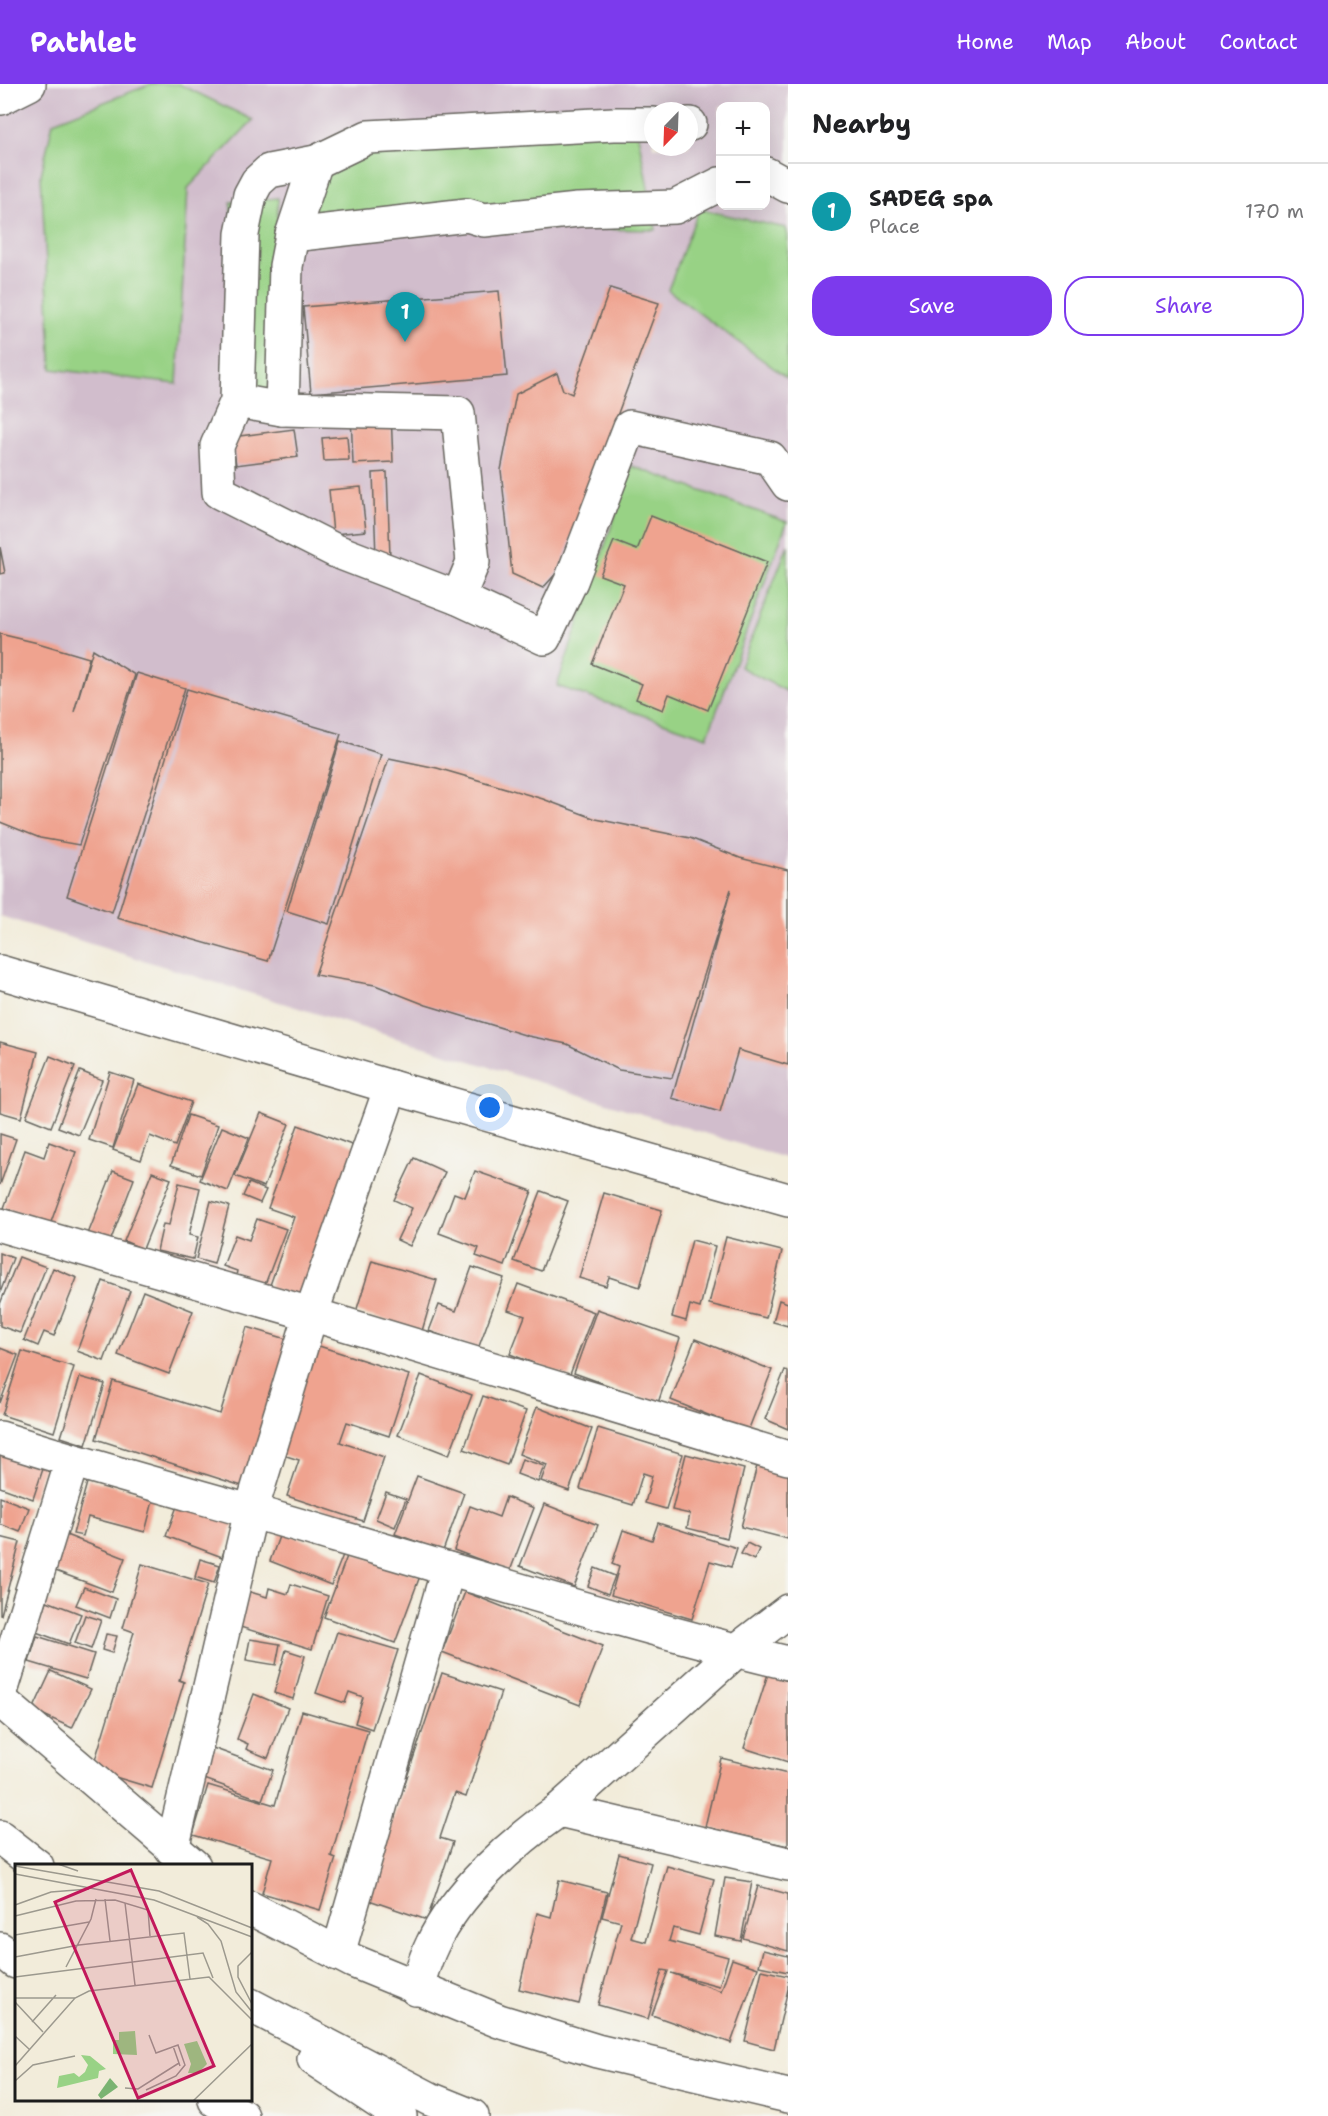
<!DOCTYPE html>
<html lang="en">
<head>
<meta charset="utf-8">
<style>
	:root { --surface:#fff; --page:#f6f6f6; --text:#202124; --muted:#757577; --line:#e0e0e0; --accent:#7c3aed }
	body { margin:0; font-family:"Shantell Sans",sans-serif; background:var(--page); color:var(--text) }
	.controls { position:absolute; right:18px; top:18px; display:grid; overflow:hidden; border-radius:12px; box-shadow:0 6px 24px #0002 }
	.controls button { width:54px; height:54px; display:grid; place-items:center; padding:0; border:0; border-bottom:2px solid var(--line); background:var(--surface); color:var(--text); font:30px sans-serif }
	.compass { position:absolute; left:644px; top:18px; width:54px; height:54px; border-radius:50%; background:var(--surface); box-shadow:0 6px 24px #0002; rotate:203deg }
	.you { position:absolute; left:490px; top:1024px; width:21px; height:21px; margin:-15px; border:4px solid #fff; border-radius:50%; background:#1a73e8; box-shadow:0 0 0 9px #1a73e833 }
	.badge { display:grid; place-items:center; width:39px; height:39px; border-radius:50%; background:var(--accent); color:#fff; font-size:20px; font-weight:700 }
	.pin { position:absolute; translate:-50% -50px; filter:drop-shadow(0 2px 3px #0008) }
	.pin::after { content:''; position:absolute; top:32px; width:21px; height:18px; background:inherit; clip-path:polygon(0 0,100% 0,50% 100%) }
	.list { margin:0; padding:0; list-style:none }
	h2 { display:flex; justify-content:space-between; align-items:center; height:78px; margin:0; padding:0 24px; font-size:26px }
	h2 small { font-size:20px; font-weight:400; color:var(--muted) }
	.list li { display:grid; grid-template-columns:39px 1fr auto; gap:18px; align-items:center; box-sizing:border-box; height:96px; padding:0 24px; border-top:2px solid var(--line) }
	.list b { display:block; font-size:22px; white-space:nowrap }
	.list p { margin:0; font-size:20px; white-space:nowrap; color:var(--muted) }
	.list em { font-size:20px; font-style:normal; color:var(--muted) }
	.actions { display:flex; gap:12px; padding:18px 24px }
	.actions a { flex:1; padding:14px 0; border:2px solid var(--accent); border-radius:24px; text-align:center; font-size:21px; color:var(--accent) }
	.actions .main { background:var(--accent); color:#fff }
	.map { position:relative; flex:none; width:788px; height:2032px; overflow:hidden }
	header { display:flex; align-items:center; gap:36px; box-sizing:border-box; height:84px; padding:0 30px; background:var(--accent); color:#fff }
	header strong { font-size:28px }
	nav { display:flex; gap:33px; margin-inline-start:auto; font-size:21px }
	main { display:flex }
	aside { flex:1; background:var(--surface) }
	.map>svg:first-child { display:block }
	.industrial { fill:#d1bdcc; fill-rule:evenodd }
	.green { fill:#98d285; stroke:#5a7750; stroke-width:1.5 }
	.building { fill:#efa38f }
	.lines { fill:none; stroke-linecap:round; stroke-linejoin:round }
	.minor-casing { stroke:#67655e; stroke-width:36 }
	.highway-casing { stroke:#67655e; stroke-width:36 }
	.minor { stroke:#fff; stroke-width:33 }
	.highway { stroke:#fff; stroke-width:33 }
	.inset-road { fill:none; stroke:#9c998e; stroke-width:1.5 }
	.view { fill:#c2185b; fill-opacity:0.15; stroke:#c2185b; stroke-width:3 }
	.inset-edge { fill:none; stroke:#1c1c1c; stroke-width:3 }
</style>
</head>
<body>
<header>
<strong>Pathlet</strong>
<nav><a>Home</a><a>Map</a><a>About</a><a>Contact</a></nav>
</header>
<main>
<div class="map">
<svg width="788" height="2032" viewBox="0 0 788 2032">
	<rect width="100%" height="100%" fill="#f6f6f2"/>
	<filter id="ink" filterUnits="userSpaceOnUse"><feTurbulence type="fractalNoise" baseFrequency=".0167" numOctaves="2"/><feDisplacementMap in="SourceGraphic" scale="12" xChannelSelector="R" yChannelSelector="G"/><feConvolveMatrix kernelMatrix="1 2 1 2 8 2 1 2 1" color-interpolation-filters="sRGB"/></filter>
	<filter id="wash" filterUnits="userSpaceOnUse"><feTurbulence type="fractalNoise" baseFrequency=".008" numOctaves="4" result="noise"/><feDisplacementMap in="SourceGraphic" scale="24" xChannelSelector="R" yChannelSelector="G"/><feGaussianBlur stdDeviation="1.35" result="paint"/><feColorMatrix in="noise" values="0 0 0 0 0 0 0 0 0 0 0 0 0 0 0 0 0 1.4 0 .05"/><feComposite in="paint" operator="in"/></filter>
	<g filter="url(#wash)">
		<rect width="100%" height="100%" fill="#f2ecda"/>
		<path class="industrial" d="M0,0h788v1075l-788,-243zM720,22h46v100h-46zM653,27h36v36h-36z"/>
		<g class="green">
			<polygon points="151,0 179,0 253,36 188,104 177,300 52,285 41,91 53,38"/>
			<polygon points="636,40 656,146 301,140 303,73"/>
			<polygon points="278,114 271,307 236,305 231,118"/>
			<polygon points="699,125 786,144 788,152 787,294 668,206"/>
			<polygon points="632,382 787,438 707,653 557,602"/>
			<polygon points="788,461 788,608 740,583"/>
		</g>
		<g id="blocks">
			<g class="building">
				<polygon points="610,204 659,219 560,485 543,504 512,490 501,386 516,310 557,289 563,306 572,310"/>
				<polygon points="499,207 507,292 311,309 303,223"/>
				<polygon points="391,329 393,378 353,380 351,331"/>
				<polygon points="294,345 298,373 236,381 232,353"/>
				<polygon points="347,352 349,376 324,377 322,354"/>
				<polygon points="387,388 390,473 376,473 373,389"/>
				<polygon points="361,403 366,447 333,450 329,406"/>
				<polygon points="651,432 767,478 708,626 669,610 663,626 636,615 642,600 592,580 624,500 600,491 614,457 637,466"/>
				<polygon points="0,463 5,489 0,490"/>
				<polygon points="0,550 38,559 89,574 74,628 93,565 135,591 79,761 40,754 0,738"/>
				<polygon points="137,589 185,604 112,828 67,812"/>
				<polygon points="187,605 341,650 268,877 117,834"/>
				<polygon points="340,657 381,670 329,840 287,827"/>
				<polygon points="389,674 437,684 543,715 596,735 690,754 740,774 788,786 788,981 738,966 720,1028 672,1014 731,805 672,994 619,986 567,960 528,952 426,921 375,901 315,891"/>
				<polygon points="0,958 38,968 21,1034 0,1028"/>
				<polygon points="50,972 75,982 51,1043 26,1033"/>
				<polygon points="80,987 102,996 79,1051 58,1043"/>
				<polygon points="110,988 134,996 113,1064 89,1056"/>
				<polygon points="138,1000 191,1018 175,1062 150,1052 141,1076 113,1066"/>
				<polygon points="261,1029 289,1040 264,1103 235,1092"/>
				<polygon points="188,1031 218,1041 201,1091 171,1081"/>
				<polygon points="298,1041 357,1063 303,1216 269,1204 294,1133 268,1124"/>
				<polygon points="222,1043 249,1054 228,1107 200,1096"/>
				<polygon points="0,1050 16,1055 0,1101"/>
				<polygon points="49,1058 76,1068 50,1141 4,1124 25,1066 44,1073"/>
				<polygon points="414,1074 445,1088 410,1162 397,1156 412,1124 394,1116"/>
				<polygon points="113,1087 134,1095 110,1158 88,1150"/>
				<polygon points="475,1087 532,1107 505,1182 476,1172 479,1164 439,1149 454,1109 465,1113"/>
				<polygon points="152,1088 171,1095 143,1165 124,1157"/>
				<polygon points="179,1099 200,1104 189,1151 198,1153 193,1175 157,1167 163,1140 169,1141"/>
				<polygon points="249,1099 266,1106 260,1119 243,1112"/>
				<polygon points="541,1107 568,1117 541,1187 514,1177"/>
				<polygon points="604,1109 662,1126 640,1203 609,1193 606,1202 579,1194"/>
				<polygon points="211,1117 229,1122 214,1180 196,1175"/>
				<polygon points="257,1135 286,1145 264,1203 236,1192 237,1187 223,1182 235,1151 249,1156"/>
				<polygon points="726,1153 782,1167 766,1234 709,1220"/>
				<polygon points="692,1156 715,1162 700,1224 690,1221 686,1237 672,1233"/>
				<polygon points="0,1169 13,1174 0,1209"/>
				<polygon points="19,1173 46,1183 20,1249 0,1242 0,1220"/>
				<polygon points="372,1177 437,1196 422,1247 356,1228"/>
				<polygon points="472,1183 504,1194 478,1265 429,1247 439,1221 456,1227"/>
				<polygon points="53,1184 77,1194 54,1252 44,1248 38,1262 24,1256"/>
				<polygon points="103,1197 130,1207 104,1277 77,1267"/>
				<polygon points="518,1200 594,1228 569,1293 510,1270 525,1232 508,1226"/>
				<polygon points="143,1207 193,1227 169,1290 118,1271"/>
				<polygon points="779,1216 788,1219 788,1242 773,1238"/>
				<polygon points="597,1225 680,1254 658,1319 574,1289"/>
				<polygon points="247,1243 290,1256 245,1403 96,1355 113,1297 220,1330"/>
				<polygon points="695,1255 772,1286 748,1347 671,1316"/>
				<polygon points="316,1261 409,1291 389,1352 347,1338 340,1358 384,1373 363,1437 287,1412 299,1376 280,1370"/>
				<polygon points="0,1264 18,1271 0,1319"/>
				<polygon points="22,1267 74,1283 54,1348 2,1331"/>
				<polygon points="785,1286 788,1287 788,1345 765,1335"/>
				<polygon points="421,1291 472,1311 449,1371 398,1351"/>
				<polygon points="80,1293 105,1300 86,1361 61,1353"/>
				<polygon points="483,1312 526,1327 507,1381 464,1365"/>
				<polygon points="537,1323 592,1345 569,1407 541,1397 547,1381 519,1370"/>
				<polygon points="598,1344 683,1370 666,1425 645,1419 652,1392 643,1389 633,1421 580,1405"/>
				<polygon points="0,1359 46,1376 33,1415 0,1403"/>
				<polygon points="686,1370 744,1385 727,1454 687,1444 690,1430 672,1426"/>
				<polygon points="522,1375 544,1382 538,1398 517,1390"/>
				<polygon points="758,1378 788,1386 788,1455 741,1443"/>
				<polygon points="417,1392 464,1409 443,1467 395,1450"/>
				<polygon points="88,1395 154,1413 145,1448 88,1433 83,1452 73,1450"/>
				<polygon points="386,1408 406,1415 395,1443 376,1435"/>
				<polygon points="0,1413 29,1424 20,1448 0,1440"/>
				<polygon points="506,1413 534,1424 510,1487 454,1466 470,1422 499,1433"/>
				<polygon points="179,1417 234,1438 222,1473 166,1452"/>
				<polygon points="544,1420 598,1441 574,1503 520,1482"/>
				<polygon points="658,1439 737,1464 731,1483 710,1477 692,1535 611,1511 619,1483 612,1480 623,1446 652,1456"/>
				<polygon points="281,1447 343,1471 331,1501 270,1477"/>
				<polygon points="66,1451 125,1474 112,1508 53,1486"/>
				<polygon points="0,1453 20,1458 1,1531 0,1531"/>
				<polygon points="747,1459 759,1465 754,1476 741,1470"/>
				<polygon points="349,1467 420,1492 395,1559 324,1533"/>
				<polygon points="200,1475 220,1481 214,1499 195,1493"/>
				<polygon points="142,1480 208,1500 179,1596 184,1598 152,1704 92,1686 134,1548 123,1544"/>
				<polygon points="595,1484 615,1492 608,1510 588,1502"/>
				<polygon points="291,1500 328,1512 312,1565 237,1542 247,1507 267,1513 269,1504 288,1510"/>
				<polygon points="84,1503 116,1515 110,1534 76,1521"/>
				<polygon points="465,1508 603,1562 580,1621 442,1568"/>
				<polygon points="47,1517 81,1530 69,1560 36,1548"/>
				<polygon points="85,1531 101,1536 91,1565 75,1559"/>
				<polygon points="337,1548 398,1566 372,1645 355,1639 363,1613 349,1608 345,1619 316,1609"/>
				<polygon points="106,1550 117,1552 112,1569 102,1566"/>
				<polygon points="37,1552 94,1570 86,1595 29,1578"/>
				<polygon points="250,1555 280,1560 276,1581 246,1576"/>
				<polygon points="286,1566 305,1572 293,1615 274,1609"/>
				<polygon points="51,1587 91,1605 72,1644 33,1626"/>
				<polygon points="442,1589 501,1608 466,1713 455,1709 440,1754 453,1758 427,1836 366,1815"/>
				<polygon points="768,1590 788,1597 788,1678 744,1664"/>
				<polygon points="254,1610 288,1624 268,1674 246,1665 248,1660 237,1655"/>
				<polygon points="302,1627 368,1646 331,1772 336,1774 320,1826 262,1809 272,1774 193,1751 208,1701 275,1721"/>
				<polygon points="210,1663 273,1686 262,1716 199,1693"/>
				<polygon points="721,1674 788,1690 788,1762 705,1743"/>
				<polygon points="619,1770 651,1779 631,1854 646,1858 667,1782 714,1795 699,1851 673,1844 669,1857 728,1873 719,1902 671,1889 721,1907 732,1875 758,1884 731,1959 652,1931 668,1887 662,1886 648,1935 598,1921 621,1838 602,1833"/>
				<polygon points="725,1794 752,1798 741,1857 715,1852"/>
				<polygon points="559,1796 607,1808 579,1920 519,1905 537,1829 551,1833"/>
				<polygon points="758,1802 788,1810 788,1867 743,1854"/>
				<polygon points="763,1866 788,1872 788,1888 759,1882"/>
				<polygon points="762,1886 788,1892 788,1905 774,1965 745,1957"/>
			</g>
		</g>
	</g>
	<g filter="url(#ink)">
		<use href="#blocks" fill-opacity="0" stroke="#67655e" stroke-width="1.5"/>
		<g class="lines">
			<defs>
				<g id="minor">
					<polyline points="1,14 29,0"/>
					<polyline points="653,40 614,40 368,53 316,78 269,87 257,98 250,111 242,150 237,317 217,362 219,408 336,467 458,514 544,554 571,497 630,343 770,374 788,400"/>
					<polyline points="689,40 690,40"/>
					<polyline points="766,90 788,102"/>
					<polyline points="292,151 467,131 484,136 578,126 675,123 720,100"/>
					<polyline points="237,317 282,325 458,329 473,478 458,514"/>
					<polyline points="282,325 286,182 292,151 316,78"/>
					<polyline points="0,888 391,1003 788,1116"/>
					<polyline points="0,1141 311,1230 788,1374"/>
					<path d="M0,1354c112,36 226,65 339,99 149,43 298,90 449,126"/>
					<polyline points="0,1611 72,1377"/>
					<polyline points="0,1616 194,1782"/>
					<polyline points="559,1726 788,1780"/>
					<polyline points="172,1765 251,1427 311,1230 391,1003"/>
					<polyline points="250,1824 353,1877 499,1937 597,1967 788,2012"/>
					<polyline points="338,1870 448,1485"/>
					<path d="M416,1905c5,-15 9,-30 16,-44 24,-52 81,-103 127,-135l177,-159 52,-40"/>
				</g>
				<g id="highway">
					<polyline points="0,1753 37,1782"/>
					<polyline points="0,1865 16,1878"/>
					<polyline points="250,1921 430,2015 472,2032"/>
					<polyline points="314,1975 400,2032"/>
					<polyline points="215,2016 242,2032"/>
				</g>
			</defs>
			<use href="#minor" class="minor-casing"/>
			<use href="#highway" class="highway-casing"/>
			<use href="#minor" class="minor"/>
			<use href="#highway" class="highway"/>
		</g>
	</g>
	<g transform="translate(15 1780)">
		<rect width="237" height="237" fill="#f2ecda"/>
		<path d="M120,167l2,24 -24,-1v-14h6v-8zM182,177l10,23 -9,9h-10l3,-9 -7,-20zM66,191l9,1 16,13 -7,2 -1,7 -41,10 2,-12 15,-3 5,4 6,-5 3,-7z" fill="#98d285"/>
		<path d="M95,214l8,9 -17,12 -3,-4z" fill="#7ab472"/>
		<path class="inset-road" d="M43,0l20,7M0,2l144,25 93,37M0,10l139,26 98,37M90,35l5,42M110,39l10,82M0,41l36,-13 38,-3M0,52l61,-15 39,-1 33,10 2,26M182,53l11,7 13,17 15,51 16,20M0,71l74,-13M237,88l-14,14v11l14,27M0,93l64,-12 105,-12 6,46M51,103l25,-48 5,-20M0,113l188,-24 10,25M0,134h60M0,138l28,30M17,158l24,-27M0,172l14,13M158,182l7,20M0,202l60,-68 14,-7 120,-14 43,43M0,217l18,-16 42,-9M110,224l13,1 41,-26M131,226l30,-14 9,-11 -7,-20 -22,8 -7,-18M178,237l59,-57"/>
		<path class="view" d="M116,6l83,196 -76,32 -83,-196z"/>
		<rect width="237" height="237" class="inset-edge"/>
	</g>
</svg>
<div class="controls">
<button>+</button>
<button>−</button>
</div>
<svg class="compass" viewBox="-18 -18 36 36"><path d="M0-13l5 13h-10z" fill="#e53935"/><path d="M0 13l5-13h-10z" fill="#757577"/></svg>
<div class="you"></div>
<div class="pin badge" style="left:405px;top:258px;background:#0f9aa8">1</div>
</div>
<aside>
<h2>Nearby<small></small></h2>
<ul class="list">
<li><span class="badge" style="background:#0f9aa8">1</span><div><b>SADEG spa</b><p>Place</p></div><em>170 m</em></li>
</ul>
<div class="actions"><a class="main">Save</a><a>Share</a></div>
</aside>
</main>
</body>
</html>
